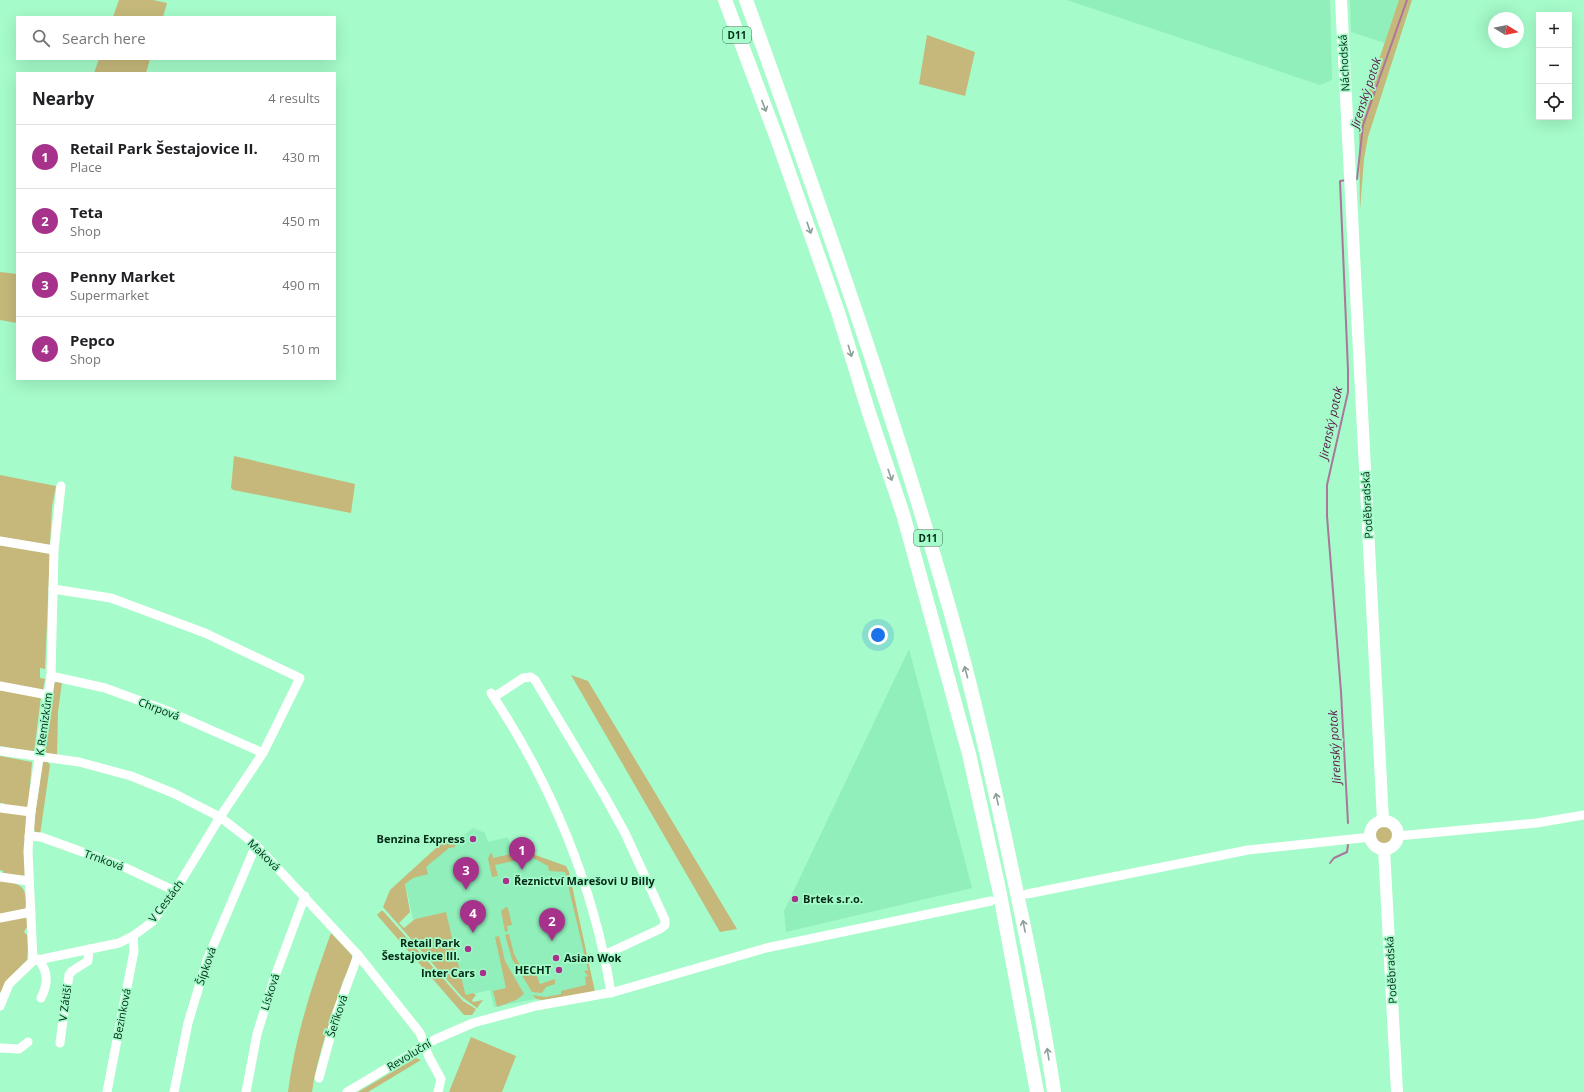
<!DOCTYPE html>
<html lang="en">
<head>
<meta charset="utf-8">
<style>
	:root { --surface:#fff; --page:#f2f2f2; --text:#202124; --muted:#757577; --line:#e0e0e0; --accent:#a6328c }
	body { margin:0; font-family:"Open Sans",sans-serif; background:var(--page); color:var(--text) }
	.controls { position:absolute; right:12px; top:12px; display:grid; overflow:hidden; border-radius:0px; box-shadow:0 4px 16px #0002 }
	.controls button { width:36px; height:36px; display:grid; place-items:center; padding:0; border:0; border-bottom:1px solid var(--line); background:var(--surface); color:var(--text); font:20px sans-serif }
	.compass { position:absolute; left:1488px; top:12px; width:36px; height:36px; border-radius:50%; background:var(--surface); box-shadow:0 4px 16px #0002; rotate:100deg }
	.you { position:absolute; left:878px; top:635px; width:14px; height:14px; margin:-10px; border:3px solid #fff; border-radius:50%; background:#1a73e8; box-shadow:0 0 0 6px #1a73e833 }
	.badge { display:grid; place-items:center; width:26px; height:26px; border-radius:50%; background:var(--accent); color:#fff; font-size:13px; font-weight:700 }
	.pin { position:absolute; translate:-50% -33px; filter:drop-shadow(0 1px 2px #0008) }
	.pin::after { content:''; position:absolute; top:21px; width:14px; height:12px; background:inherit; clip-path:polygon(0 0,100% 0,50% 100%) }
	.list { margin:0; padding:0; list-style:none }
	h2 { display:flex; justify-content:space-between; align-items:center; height:52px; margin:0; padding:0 16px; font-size:17px }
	h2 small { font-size:13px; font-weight:400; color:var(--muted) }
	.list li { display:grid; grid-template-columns:26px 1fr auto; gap:12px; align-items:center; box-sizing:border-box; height:64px; padding:0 16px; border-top:1px solid var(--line) }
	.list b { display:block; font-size:15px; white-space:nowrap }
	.list p { margin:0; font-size:13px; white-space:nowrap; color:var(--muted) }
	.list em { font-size:13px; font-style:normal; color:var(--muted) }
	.icon { flex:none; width:22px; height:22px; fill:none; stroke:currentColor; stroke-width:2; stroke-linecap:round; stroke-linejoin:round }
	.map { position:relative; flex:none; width:1584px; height:1092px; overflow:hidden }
	.search { position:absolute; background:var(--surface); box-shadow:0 4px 16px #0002; left:16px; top:16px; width:320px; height:44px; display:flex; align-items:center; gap:10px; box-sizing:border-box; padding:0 14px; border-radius:0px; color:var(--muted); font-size:15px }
	.panel { position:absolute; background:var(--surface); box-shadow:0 4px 16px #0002; left:16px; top:72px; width:320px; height:308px; border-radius:0px }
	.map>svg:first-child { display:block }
	.built { fill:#90efba }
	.green { fill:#c5b87a }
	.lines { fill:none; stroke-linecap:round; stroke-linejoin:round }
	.stream { stroke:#ab769b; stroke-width:2 }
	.minor { stroke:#fff; stroke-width:9 }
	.major { stroke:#fff; stroke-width:12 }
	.highway { stroke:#fff; stroke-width:14 }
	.oneway { stroke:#8e9f97 }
	.poi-dot { fill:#a6328c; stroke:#a5fbc9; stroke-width:1.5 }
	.labels { text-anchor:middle; stroke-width:3.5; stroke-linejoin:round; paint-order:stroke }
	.shield { fill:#a5fbc9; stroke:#34684c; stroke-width:1 }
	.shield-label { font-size:10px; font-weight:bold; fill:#032917 }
	.street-label { font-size:11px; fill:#032917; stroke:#a5fbc9 }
	.poi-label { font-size:11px; font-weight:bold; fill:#032917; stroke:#a5fbc9; text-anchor:end }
	.water-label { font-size:12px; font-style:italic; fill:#5c1a4d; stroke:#a5fbc9 }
</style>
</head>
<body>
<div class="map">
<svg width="1584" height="1092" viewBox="0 0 1584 1092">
	<rect width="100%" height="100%" fill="#a5fbc9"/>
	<g class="built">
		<polygon points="1067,0 1330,0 1332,80 1320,85"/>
		<polygon points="1350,0 1399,0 1385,43 1351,32"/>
		<polygon points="909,649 972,888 786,932 784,911"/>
		<polygon points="473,828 485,833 488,842 508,837 512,852 524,851 565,872 593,985 562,994 494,1007 490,990 463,996 443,913 413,919 405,883"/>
	</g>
	<g class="green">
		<polygon points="119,0 153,0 167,3 163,17 113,17"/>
		<polygon points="1399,0 1412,0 1368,137 1364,159 1360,210 1359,119"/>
		<polygon points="927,35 975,52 965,96 919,84"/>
		<polygon points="99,59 150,59 146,73 94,73"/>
		<polygon points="0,272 17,274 17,323 0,320"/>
		<polygon points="234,456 355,484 351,513 233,490 231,488"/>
		<polygon points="0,475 56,486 52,507 50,545 0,537"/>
		<polygon points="0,545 50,553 45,669 40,668 40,678 45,679 43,690 0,682"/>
		<polygon points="571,675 588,681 737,929 720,932"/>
		<polygon points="56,682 62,682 58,712 57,755 48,754 43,749 53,683"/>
		<polygon points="0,690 41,697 34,752 0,746"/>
		<polygon points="0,756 32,762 28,809 4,806 4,803 0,803"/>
		<polygon points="47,761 50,765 40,835 36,833 33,828 43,762"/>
		<polygon points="0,810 28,815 25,875 23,876 3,874 3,871 0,870"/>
		<circle cx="1384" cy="835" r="10"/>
		<polygon points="447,838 455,844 455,847 449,848 426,867 428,874 413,878 405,884 410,912 399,923 404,928 415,919 446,912 465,993 466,995 473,993 476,995 472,1000 473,1002 483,1000 477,1008 462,997 383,907 390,890"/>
		<polygon points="524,851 566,866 569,872 595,992 542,1000 536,999 533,995 545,997 561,994 561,991 586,985 585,977 588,976 584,971 588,970 565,872 549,871 548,866 531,857 495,865 498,876 492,877 488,859 490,854 492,853 493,858"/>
		<path d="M0,880c14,3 25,3 26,19 0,4 0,6 -1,10l-25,7z"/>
		<polygon points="506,907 508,908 512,925 507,926 508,931 505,932 501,911"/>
		<polygon points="381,911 383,911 463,1001 476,1009 472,1015 464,1015 377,915"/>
		<polygon points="24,917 27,919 28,929 26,928 24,932 29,937 27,960 9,978 0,993 0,920"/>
		<path d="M331,933l21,22c1,9 -6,18 -9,26 -11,34 -26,76 -31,111h-24c7,-55 24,-107 43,-159z"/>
		<polygon points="509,934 514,954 522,969 526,970 533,966 540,984 555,979 555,984 546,987 542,993 532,992 512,959 505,935"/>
		<polygon points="499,936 505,961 524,994 516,1000 497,1007 493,991 506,988 495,937"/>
		<polygon points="471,1037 516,1056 502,1092 449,1092"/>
		<polygon points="416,1058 421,1060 368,1092 358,1092"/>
	</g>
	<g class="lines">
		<g class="stream">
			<polyline points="1355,179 1357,179 1363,125 1407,0"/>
			<polyline points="1347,180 1340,181 1348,370 1348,392 1327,485 1327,516 1341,692 1348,823"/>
			<polyline points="1330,863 1334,858 1347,852 1348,845"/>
		</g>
		<g class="minor">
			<polyline points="0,541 54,550"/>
			<polyline points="51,676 105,688 168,711 263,753"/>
			<polyline points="0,686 48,695"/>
			<path d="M491,693c60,90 103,193 120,300"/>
			<polyline points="494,697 523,678 531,677 535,680 604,795 625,833 665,920 665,925 660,929 604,955"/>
			<polyline points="0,751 79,762 131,776 173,793 220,817 256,845 358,955 420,1033 429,1057 441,1079 438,1092"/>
			<polyline points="0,808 31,812"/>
			<polyline points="29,836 41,837 124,867 175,891"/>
			<polyline points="1398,836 1537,823 1584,815"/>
			<polyline points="0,877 29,881"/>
			<polyline points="1027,894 1248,850 1371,837"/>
			<polyline points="0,918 31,912"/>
			<path d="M38,959c11,13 10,25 3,39"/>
			<polyline points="33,961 28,851 31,812 51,676 54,550 61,486"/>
			<polyline points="0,1006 9,984 33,961 119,943 133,936 152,922 175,891 220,817 263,753 300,678 205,633 111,598 53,589"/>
			<polyline points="60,1043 69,975 72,971 88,961 89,949"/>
			<polyline points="0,1048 19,1049 28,1042"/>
			<polyline points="319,1078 337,1012 358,955"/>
			<polyline points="107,1092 134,951 133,936"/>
			<polyline points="174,1092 188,1023 207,960 256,845"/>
			<polyline points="246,1092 257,1034 274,979 305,896"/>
			<polyline points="347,1092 436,1039 473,1023 536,1006 614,992 766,948 991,901"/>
		</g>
		<g class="major">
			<polyline points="1341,0 1383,821"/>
			<circle cx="1384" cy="835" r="14"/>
			<polyline points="1384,849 1397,1092"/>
		</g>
		<g class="highway">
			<polyline points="725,0 779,144 838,312 869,413 903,514 969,754 999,889 1037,1092"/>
			<path d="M746,0c72,200 144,401 203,607 21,73 38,147 54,221 19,88 38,176 51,264"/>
		</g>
	</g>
	<defs><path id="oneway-shaft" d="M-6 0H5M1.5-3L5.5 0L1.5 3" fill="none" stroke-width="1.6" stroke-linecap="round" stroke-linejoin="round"/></defs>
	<g class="oneway">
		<use href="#oneway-shaft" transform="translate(764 106) rotate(69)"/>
		<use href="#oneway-shaft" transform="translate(809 228) rotate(71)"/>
		<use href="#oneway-shaft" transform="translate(850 351) rotate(73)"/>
		<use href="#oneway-shaft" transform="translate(890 475) rotate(71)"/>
		<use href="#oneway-shaft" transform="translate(966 672) rotate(-105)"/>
		<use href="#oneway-shaft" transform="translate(997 799) rotate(-102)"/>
		<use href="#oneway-shaft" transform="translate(1024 926) rotate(-101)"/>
		<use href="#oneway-shaft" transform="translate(1048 1054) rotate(-99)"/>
	</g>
	<g class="poi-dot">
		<circle cx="473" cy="839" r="4"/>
		<circle cx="506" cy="881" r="4"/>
		<circle cx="795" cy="899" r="4"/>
		<circle cx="468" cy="949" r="4"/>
		<circle cx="556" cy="958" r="4"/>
		<circle cx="559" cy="970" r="4"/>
		<circle cx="483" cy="973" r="4"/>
	</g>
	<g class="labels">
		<g class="shield">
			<rect x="723" y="27" width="28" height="16" rx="3"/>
			<rect x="914" y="530" width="28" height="16" rx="3"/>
		</g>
		<g class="shield-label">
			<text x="737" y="39">D11</text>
			<text x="928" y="542">D11</text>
		</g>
		<g class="street-label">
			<text transform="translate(1344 63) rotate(-93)" y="4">Náchodská</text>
			<text transform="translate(1367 505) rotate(-93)" y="4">Poděbradská</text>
			<text transform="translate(159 709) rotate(21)" y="4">Chrpová</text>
			<text transform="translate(44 724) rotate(-82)" y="4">K Remízkům</text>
			<text transform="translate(264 855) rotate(44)" y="4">Maková</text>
			<text transform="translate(104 860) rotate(20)" y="4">Trnková</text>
			<text transform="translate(166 901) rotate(-53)" y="4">V Cestách</text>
			<text transform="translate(206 966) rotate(-71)" y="4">Šípková</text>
			<text transform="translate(1391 970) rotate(-93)" y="4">Poděbradská</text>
			<text transform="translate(270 992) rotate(-72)" y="4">Lísková</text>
			<text transform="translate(65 1003) rotate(-82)" y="4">V Zátiší</text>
			<text transform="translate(122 1014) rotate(-79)" y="4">Bezinková</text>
			<text transform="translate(337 1016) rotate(-72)" y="4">Šeříková</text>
			<text transform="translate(409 1055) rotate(-31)" y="4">Revoluční</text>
		</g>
		<g class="poi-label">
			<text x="465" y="843">Benzina Express</text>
			<text x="514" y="885" text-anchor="start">Řeznictví Marešovi U Billy</text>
			<text x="803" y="903" text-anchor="start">Brtek s.r.o.</text>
			<text x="460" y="947">Retail Park<tspan x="460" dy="13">Šestajovice III.</tspan></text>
			<text x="564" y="962" text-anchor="start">Asian Wok</text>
			<text x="551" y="974">HECHT</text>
			<text x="475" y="977">Inter Cars</text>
		</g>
		<g class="water-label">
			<text transform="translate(1366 93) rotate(-72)" y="4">Jirenský potok</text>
			<text transform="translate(1331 423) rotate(-78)" y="4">Jirenský potok</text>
			<text transform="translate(1335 747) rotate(-93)" y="4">Jirenský potok</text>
		</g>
	</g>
</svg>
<div class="controls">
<button>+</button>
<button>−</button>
<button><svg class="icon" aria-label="locate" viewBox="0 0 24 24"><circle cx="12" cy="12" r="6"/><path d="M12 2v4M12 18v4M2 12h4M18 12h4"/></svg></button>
</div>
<svg class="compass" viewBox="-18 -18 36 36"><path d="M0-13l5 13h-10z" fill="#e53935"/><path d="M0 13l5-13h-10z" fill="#757577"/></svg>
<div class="you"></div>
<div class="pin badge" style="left:522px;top:870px">1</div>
<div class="pin badge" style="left:552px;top:941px">2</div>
<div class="pin badge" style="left:466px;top:890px">3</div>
<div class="pin badge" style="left:473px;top:933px">4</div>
<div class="search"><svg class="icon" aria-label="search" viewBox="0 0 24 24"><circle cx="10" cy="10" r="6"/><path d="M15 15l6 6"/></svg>Search here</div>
<section class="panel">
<h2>Nearby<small>4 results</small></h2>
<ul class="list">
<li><span class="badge">1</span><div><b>Retail Park Šestajovice II.</b><p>Place</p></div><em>430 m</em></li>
<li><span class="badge">2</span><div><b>Teta</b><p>Shop</p></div><em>450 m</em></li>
<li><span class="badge">3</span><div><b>Penny Market</b><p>Supermarket</p></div><em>490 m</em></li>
<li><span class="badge">4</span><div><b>Pepco</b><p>Shop</p></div><em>510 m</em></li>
</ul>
</section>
</div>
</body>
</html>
